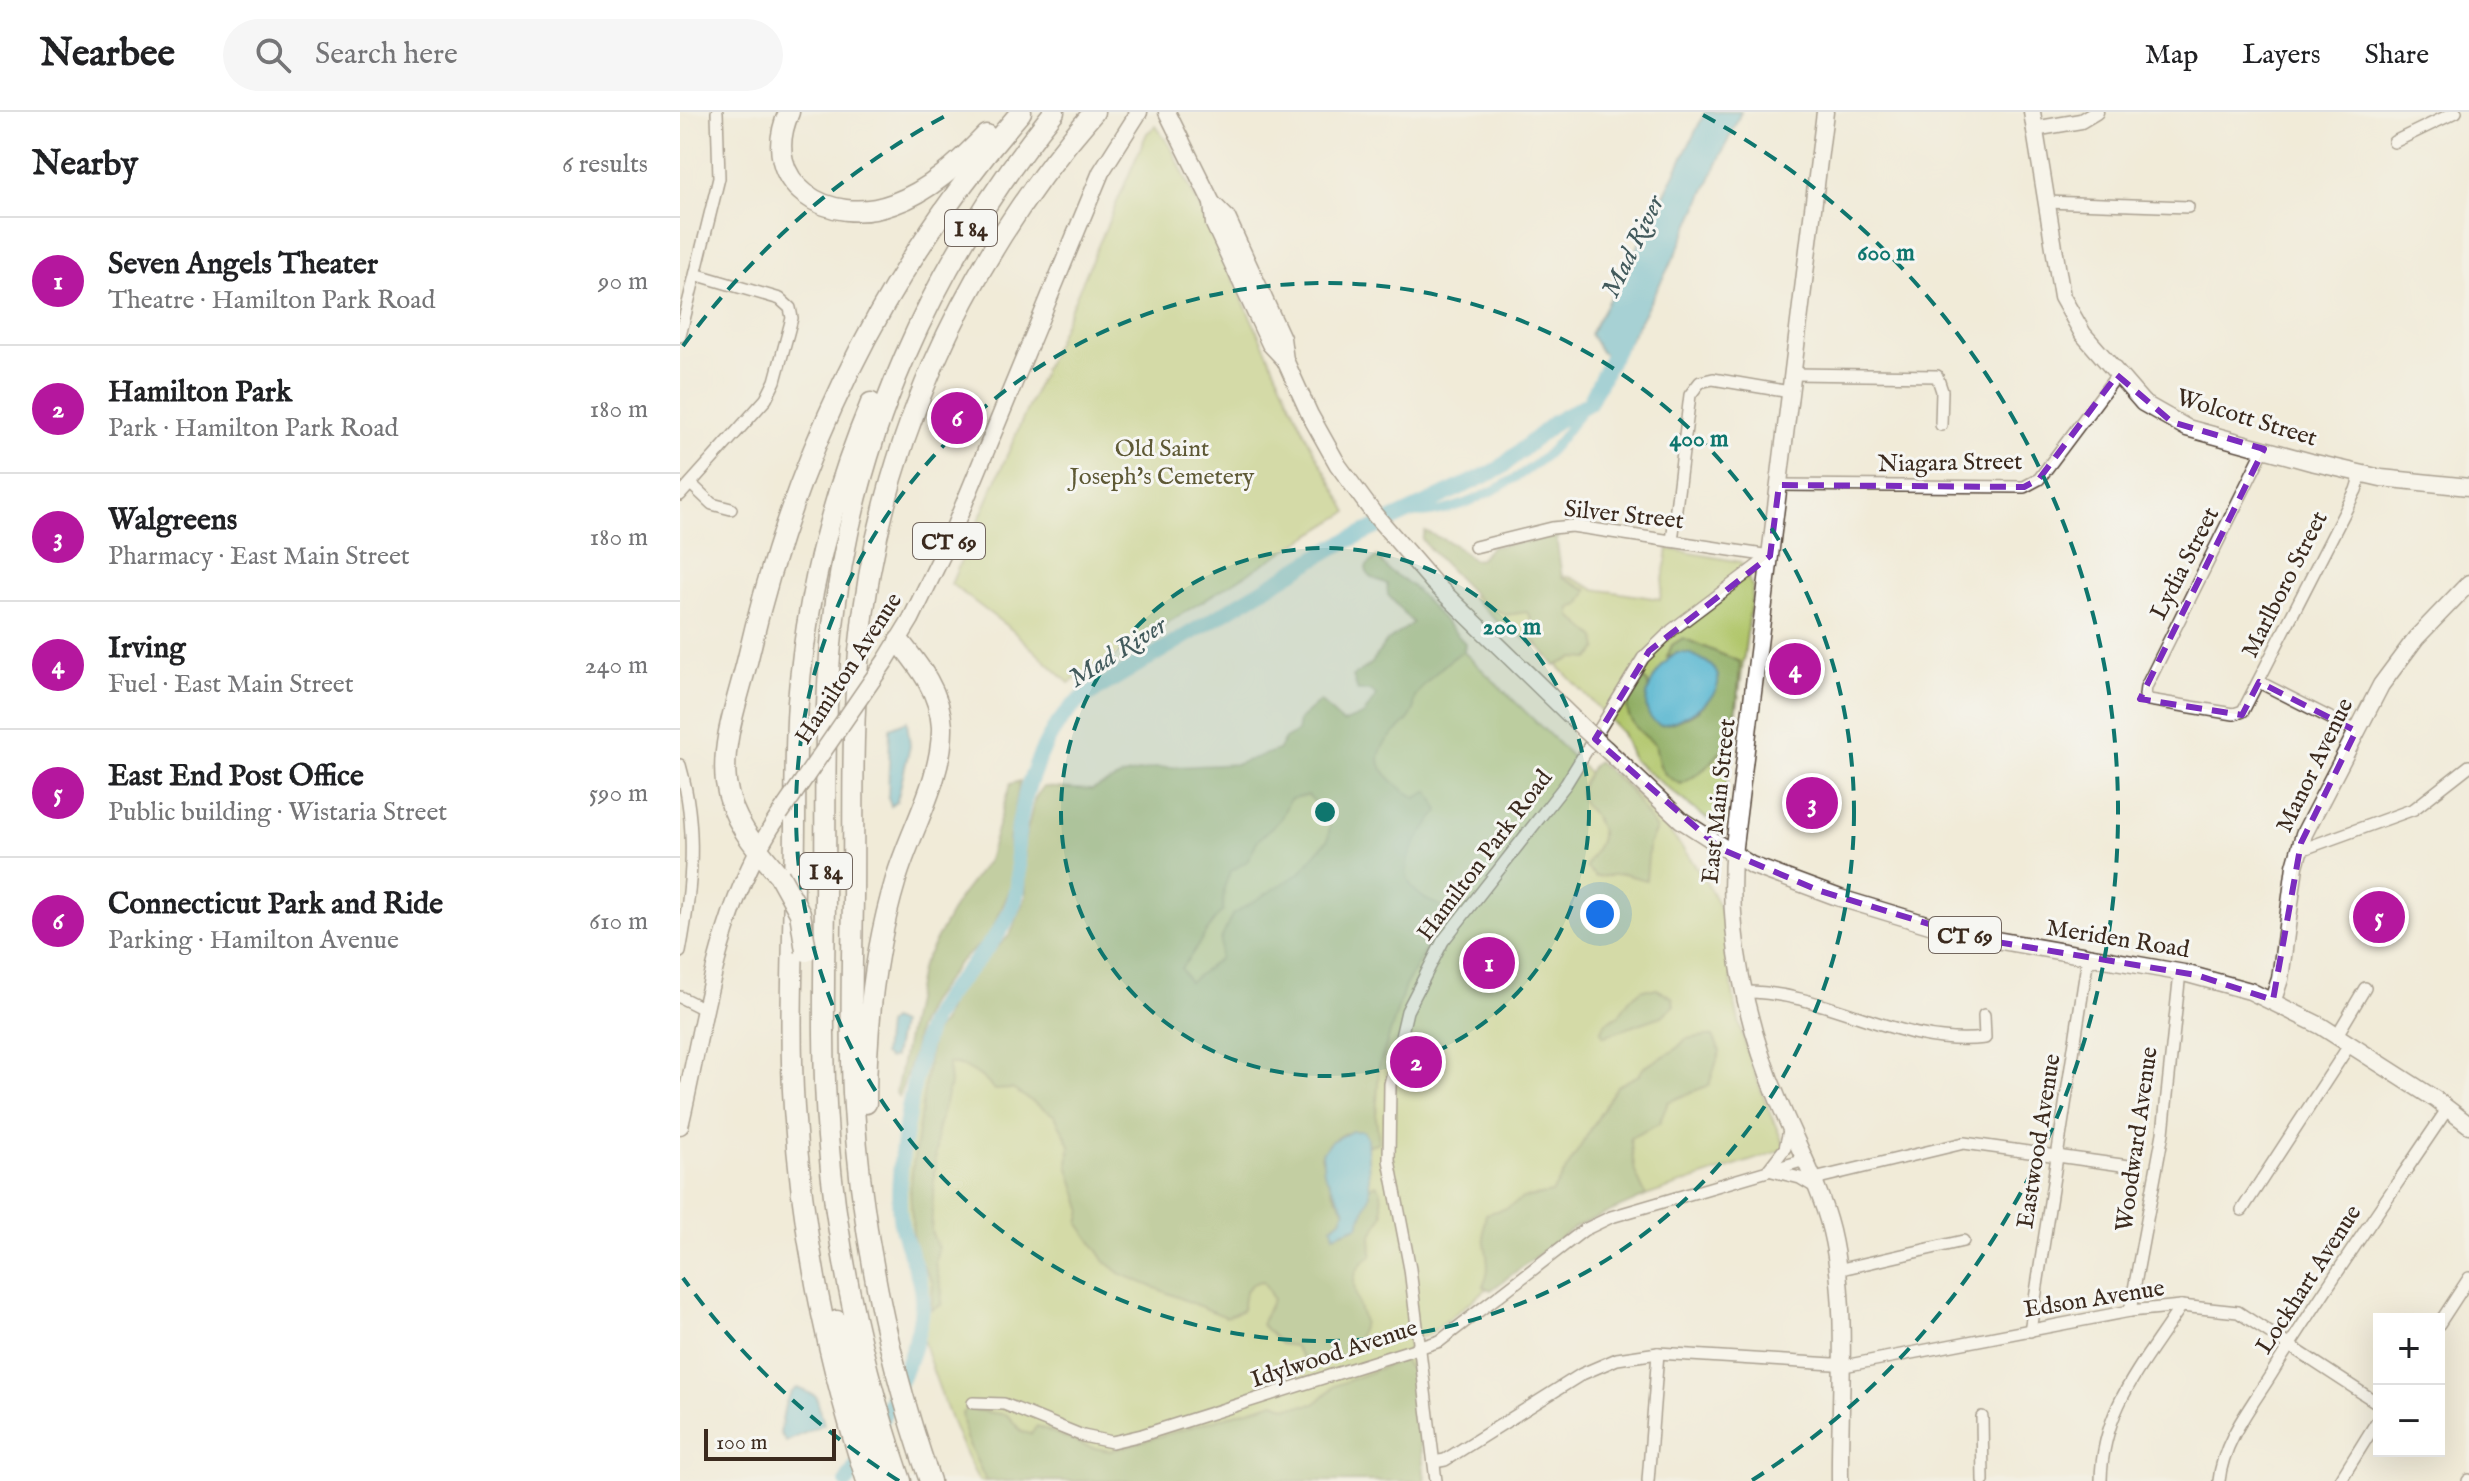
<!DOCTYPE html>
<html lang="en">
<head>
<meta charset="utf-8">
<style>
	:root { --surface:#fff; --page:#f6f6f6; --text:#202124; --muted:#757577; --line:#e0e0e0; --accent:#b5179e }
	body { margin:0; font-family:"IM FELL English",serif; background:var(--page); color:var(--text) }
	.controls { position:absolute; right:24px; bottom:24px; display:grid; overflow:hidden; border-radius:0px; box-shadow:0 8px 32px #0002 }
	.controls button { width:72px; height:72px; display:grid; place-items:center; padding:0; border:0; border-bottom:2px solid var(--line); background:var(--surface); color:var(--text); font:40px sans-serif }
	.scale { position:absolute; left:24px; bottom:20px; width:132px; box-sizing:border-box; padding-left:8px; border:4px solid #3b2a1e; border-top:0; font-size:22px; line-height:28px; white-space:nowrap; color:#3b2a1e; -webkit-text-stroke:6px #f6f6f2; paint-order:stroke }
	.you { position:absolute; left:920px; top:802px; width:28px; height:28px; margin:-20px; border:6px solid #fff; border-radius:50%; background:#1a73e8; box-shadow:0 0 0 12px #1a73e833 }
	.badge { display:grid; place-items:center; width:52px; height:52px; border-radius:50%; background:var(--accent); color:#fff; font-size:26px; font-weight:700 }
	.pin { position:absolute; translate:-50% -50%; border:4px solid #fff; box-shadow:0 2px 8px #0006 }
	.list { margin:0; padding:0; list-style:none }
	h2 { display:flex; justify-content:space-between; align-items:center; height:104px; margin:0; padding:0 32px; font-size:34px }
	h2 small { font-size:26px; font-weight:400; color:var(--muted) }
	.list li { display:grid; grid-template-columns:52px 1fr auto; gap:24px; align-items:center; box-sizing:border-box; height:128px; padding:0 32px; border-top:2px solid var(--line) }
	.list b { display:block; font-size:30px; white-space:nowrap }
	.list p { margin:0; font-size:26px; white-space:nowrap; color:var(--muted) }
	.list em { font-size:26px; font-style:normal; color:var(--muted) }
	.icon { flex:none; width:44px; height:44px; fill:none; stroke:currentColor; stroke-width:2; stroke-linecap:round; stroke-linejoin:round }
	.map { position:relative; flex:none; width:1789px; height:1369px; overflow:hidden }
	header { display:flex; align-items:center; gap:48px; box-sizing:border-box; height:112px; padding:0 40px; background:var(--surface); border-bottom:2px solid var(--line) }
	header strong { font-size:38px }
	nav { display:flex; gap:44px; margin-inline-start:auto; font-size:28px }
	.search { width:560px; height:72px; background:var(--page); display:flex; align-items:center; gap:20px; box-sizing:border-box; padding:0 28px; border-radius:44px; color:var(--muted); font-size:30px }
	main { display:flex }
	aside { flex:1; background:var(--surface) }
	.map>svg:first-child { display:block }
	.green { fill:#b1c66a; stroke:#767844; stroke-width:2 }
	.forest { fill:#8cab5e; stroke:#646a3e; stroke-width:2; fill-rule:evenodd }
	.water { fill:#4fb2ce; stroke:#456e76; stroke-width:2 }
	.lines { fill:none; stroke-linecap:round; stroke-linejoin:round }
	.canal { stroke:#4fb2ce; stroke-width:9 }
	.river { stroke:#4fb2ce; stroke-width:16 }
	.minor-casing { stroke:#56473a; stroke-width:14 }
	.tertiary-casing { stroke:#56473a; stroke-width:17 }
	.secondary-casing { stroke:#56473a; stroke-width:19 }
	.primary-casing { stroke:#56473a; stroke-width:19 }
	.motorway-casing { stroke:#56473a; stroke-width:23 }
	.minor { stroke:#fff; stroke-width:11 }
	.tertiary { stroke:#fff; stroke-width:14 }
	.secondary { stroke:#fff; stroke-width:16 }
	.primary { stroke:#fff; stroke-width:16 }
	.motorway { stroke:#fff; stroke-width:20 }
	.primary-bridge-casing { stroke:#56473a; stroke-width:19; stroke-linecap:butt }
	.motorway-bridge-casing { stroke:#56473a; stroke-width:23; stroke-linecap:butt }
	.primary-bridge { stroke:#fff; stroke-width:16 }
	.motorway-bridge { stroke:#fff; stroke-width:20 }
	.marked { fill:none; stroke:#7b2cbf; stroke-width:6; stroke-dasharray:16 10; stroke-linejoin:round }
	.ring { fill:none; stroke:#0f766e; stroke-width:4; stroke-dasharray:14 10 }
	.labels { text-anchor:middle; stroke-width:6; stroke-linejoin:round; paint-order:stroke }
	.shield { fill:#f6f6f2; stroke:#73675e; stroke-width:2 }
	.shield-label { font-size:22px; font-weight:bold; fill:#3b2a1e }
	.street-label { font-size:24px; fill:#3b2a1e; stroke:#f6f6f2 }
	.park-label { font-size:24px; fill:#5e5935; stroke:#f6f6f2 }
	.water-label { font-size:26px; font-style:italic; fill:#425a5c; stroke:#f6f6f2 }
	.centre { fill:#0f766e; stroke:#f6f6f2; stroke-width:4 }
	.ring-label { font-size:24px; text-anchor:middle; font-weight:bold; fill:#0f766e; stroke:#f6f6f2; stroke-width:6; stroke-linejoin:round; paint-order:stroke }
</style>
</head>
<body>
<header>
<strong>Nearbee</strong>
<div class="search"><svg class="icon" aria-label="search" viewBox="0 0 24 24"><circle cx="10" cy="10" r="6"/><path d="M15 15l6 6"/></svg>Search here</div>
<nav><a>Map</a><a>Layers</a><a>Share</a></nav>
</header>
<main>
<aside>
<h2>Nearby<small>6 results</small></h2>
<ul class="list">
<li><span class="badge">1</span><div><b>Seven Angels Theater</b><p>Theatre · Hamilton Park Road</p></div><em>90 m</em></li>
<li><span class="badge">2</span><div><b>Hamilton Park</b><p>Park · Hamilton Park Road</p></div><em>180 m</em></li>
<li><span class="badge">3</span><div><b>Walgreens</b><p>Pharmacy · East Main Street</p></div><em>180 m</em></li>
<li><span class="badge">4</span><div><b>Irving</b><p>Fuel · East Main Street</p></div><em>240 m</em></li>
<li><span class="badge">5</span><div><b>East End Post Office</b><p>Public building · Wistaria Street</p></div><em>590 m</em></li>
<li><span class="badge">6</span><div><b>Connecticut Park and Ride</b><p>Parking · Hamilton Avenue</p></div><em>610 m</em></li>
</ul>
</aside>
<div class="map">
<svg width="1789" height="1369" viewBox="0 0 1789 1369">
	<rect width="100%" height="100%" fill="#f6f6f2"/>
	<filter id="ink" filterUnits="userSpaceOnUse"><feTurbulence type="fractalNoise" baseFrequency=".0125" numOctaves="2"/><feDisplacementMap in="SourceGraphic" scale="16" xChannelSelector="R" yChannelSelector="G"/><feConvolveMatrix kernelMatrix="1 2 1 2 8 2 1 2 1" color-interpolation-filters="sRGB"/></filter>
	<filter id="wash" filterUnits="userSpaceOnUse"><feTurbulence type="fractalNoise" baseFrequency=".006" numOctaves="4" result="noise"/><feDisplacementMap in="SourceGraphic" scale="32" xChannelSelector="R" yChannelSelector="G"/><feGaussianBlur stdDeviation="1.8" result="paint"/><feColorMatrix in="noise" values="0 0 0 0 0 0 0 0 0 0 0 0 0 0 0 0 0 1.4 0 .05"/><feComposite in="paint" operator="in"/></filter>
	<g filter="url(#wash)">
		<rect width="100%" height="100%" fill="#f1ebd8"/>
		<g class="green">
			<polygon points="476,14 492,37 629,330 668,400 389,571 332,518 271,472 467,21"/>
			<polygon points="878,424 871,462 890,465 914,477 980,487 988,437 1061,450 1073,476 1042,709 1036,711 1024,705 953,648 942,621 861,536 819,511 791,485 818,448 817,436"/>
			<path d="M765,522l147,142 24,-2c35,34 90,95 106,141 9,26 7,57 12,84 10,52 30,102 52,150l-194,65 -62,41 -103,81 -19,4 17,141h-446c-19,-34 -66,-150 -63,-186l-20,-81 16,-140 17,-49 82,63 67,-130 264,-209z"/>
		</g>
		<g class="forest">
			<polygon points="745,419 773,432 793,448 800,447 811,435 876,425 882,465 908,478 900,493 891,496 891,504 916,526 918,537 909,547 893,546 875,554 848,520 851,507 847,500 826,503 803,492 747,434 742,427"/>
			<path d="M697,444l11,14 23,15 54,58 -1,8c-15,8 -41,32 -49,47 -2,4 0,8 -1,12 -7,19 -33,26 -35,49 0,15 26,33 37,39l13,-7 10,20c-19,25 -55,62 -13,88 7,5 16,5 21,12l-42,75 -26,82 -3,50 3,24 -12,4v-8l-22,-5 -15,9 -9,14 12,36 12,18 -4,10 -9,7 2,8 24,-9 12,-38 6,-4 5,7 2,24 -12,21 1,19c-29,18 -16,41 -8,67l-12,32 -38,10 -10,-4 -10,-14 -13,-2 -20,-20 12,-25 -10,-18c-17,2 -20,13 -20,29l-17,7 -105,-43 -16,-13 -26,-37 3,-15 -14,-44 2,-20 -15,-29 -43,-27 -18,1c-9,-12 -31,-29 -46,-26l2,20 -13,47 -6,100 7,17 -3,15 7,28 -1,14 -10,5 2,-27 -19,-33 -4,-64 22,-151 10,-12 9,-25 18,-24 41,-39 16,-38 -2,-55 11,-44 8,-11 49,3 30,-14 32,-8 83,-4 41,-14 7,-11 12,-7 2,-12 21,-19 23,22 21,-9 12,-18 -5,-5h-13l-5,-15 18,-12 15,-22 27,-19 -25,-28 -1,-11c-8,-4 -21,-5 -21,-17zM628,683l23,24 -3,20 -28,34 -68,42 -11,24 -2,20 -30,23 -8,-14c17,-18 25,-41 42,-58l1,-22 6,-16 18,-12 9,-19 23,-21 10,-21z"/>
			<path d="M1003,526l57,24c-4,57 -3,93 -59,122 -24,-11 -21,-18 -26,-40 -25,-18 -42,-39 -11,-65l4,4 3,32 9,10c30,-5 56,-20 56,-52l-9,-11 -30,-9 -10,4 5,-12z"/>
			<path d="M918,649l31,29 27,39 -7,16 -3,35 -23,-6 -27,3 -10,-10c4,-12 17,-23 15,-35 -6,-27 -34,-27 -14,-56 4,-7 4,-11 11,-15z"/>
			<polygon points="340,669 329,728 333,771 309,825 279,850 249,891 237,917 234,939 219,985 216,981 240,857 279,786 308,748 330,672"/>
			<polygon points="963,877 977,877 992,885 994,893 982,904 924,924 921,920 926,910 939,903 950,887"/>
			<path d="M1026,924h7l7,15 -11,34 -41,17 -9,22 -29,14 5,34 11,24 -71,31 -84,63 -8,-4c13,-23 -5,-45 3,-72l21,-6 16,-10 29,-5 65,-107 22,-11 5,-8 31,-17 11,-11z"/>
			<polygon points="722,1248 732,1259 745,1369 306,1369 286,1326 282,1301 288,1297 327,1303 342,1320 351,1322 357,1314 409,1335 430,1339 595,1290 607,1295 635,1292 654,1274"/>
		</g>
		<g class="water">
			<polygon points="1025,0 1061,0 997,140 944,238 931,245 921,240 910,222 972,108"/>
			<path d="M997,541c9,-1 16,1 24,6 47,24 -13,62 -41,66 -31,-14 -3,-61 17,-72z"/>
			<polygon points="227,609 230,634 217,689 211,694 208,686 210,616"/>
			<polygon points="211,908 220,912 214,945 209,947 203,943 206,913"/>
			<polygon points="672,1019 683,1019 687,1026 690,1083 678,1114 654,1123 652,1115 661,1108 665,1098 644,1061 642,1041 650,1030"/>
			<path d="M117,1276l19,8 8,28 -38,18 -6,-9c4,-16 2,-36 17,-45z"/>
		</g>
		<g class="lines">
			<path class="canal" d="M726,400c40,9 113,-31 141,-58 16,-14 25,-33 40,-49"/>
			<g class="river">
				<path d="M199,1312c17,-37 41,-77 43,-119 2,-30 -18,-57 -22,-87 -5,-48 12,-134 25,-180 16,-59 80,-88 92,-147 4,-16 -1,-33 0,-49 4,-48 27,-116 67,-145l250,-150 165,-78 56,-47 34,-19 33,-65"/>
				<polyline points="167,1369 183,1344"/>
			</g>
		</g>
	</g>
	<g filter="url(#ink)">
		<g class="lines">
			<defs>
				<g id="minor">
					<polyline points="1714,30 1776,0"/>
					<polyline points="1366,90 1508,95"/>
					<polyline points="0,224 39,66 37,0"/>
					<polyline points="1113,262 1257,264 1262,279 1261,313"/>
					<polyline points="1584,337 1466,575 1465,583 1469,588 1554,602 1563,599 1676,378 1681,362"/>
					<polyline points="11,372 32,392 51,397"/>
					<polyline points="1099,373 1344,375 1359,367 1437,263"/>
					<polyline points="0,383 86,287 95,269 112,206 110,196 100,187 18,163"/>
					<polyline points="992,429 1010,283 1020,270 1033,267 1110,280"/>
					<polyline points="795,435 872,416 892,414 1090,444"/>
					<polyline points="1579,570 1676,619"/>
					<path d="M0,653c18,63 12,123 0,187"/>
					<polyline points="1618,739 1734,697 1789,654"/>
					<path d="M1064,880c84,-1 157,57 241,46l-1,-23"/>
					<polyline points="0,885 26,898"/>
					<polyline points="1657,923 1685,876"/>
					<polyline points="1088,1058 1105,1036 1110,1014"/>
					<polyline points="1092,1059 1120,1066 1135,1075"/>
					<polyline points="1134,1067 1284,1031 1456,1055"/>
					<polyline points="1562,1098 1670,932"/>
					<polyline points="1157,1158 1283,1129"/>
					<polyline points="1450,1199 1483,1021 1500,860"/>
					<polyline points="1759,1212 1789,1166"/>
					<polyline points="1350,1219 1408,845"/>
					<polyline points="293,1291 324,1292 403,1324 432,1330 462,1323 760,1229 904,1118 931,1105 1125,1048"/>
					<polyline points="1302,1305 1303,1369"/>
					<polyline points="754,1350 765,1348 902,1262 937,1247 978,1241 1169,1253 1450,1199 1501,1194 1558,1200 1699,1292"/>
					<polyline points="756,1369 730,1157 709,1048 710,972 727,899 763,829 886,672 963,546 992,518 1090,444"/>
					<polyline points="968,1369 978,1241"/>
					<path d="M1421,1369c1,-73 42,-116 80,-175"/>
					<path d="M1539,1369c4,-40 32,-74 53,-108 56,-90 117,-177 176,-265"/>
					<polyline points="1660,1369 1699,1306"/>
					<polyline points="1788,1369 1789,1368"/>
				</g>
				<polyline id="tertiary" points="1354,17 1401,9 1416,0"/>
				<g id="secondary">
					<path d="M1145,0l-91,734c-8,86 11,176 45,256 18,43 41,84 52,129 18,74 8,173 9,250"/>
					<polyline points="1352,0 1382,185 1403,222 1463,291 1507,316 1631,350 1701,366 1789,375"/>
					<polyline points="1593,888 1600,867 1615,754 1624,722 1701,573 1736,526 1789,471"/>
				</g>
				<g id="primary">
					<polyline points="487,0 532,91 547,106 602,226 605,248 630,303 658,353 694,402 753,470 904,617"/>
					<polyline points="532,91 534,112 590,232 605,248"/>
					<polyline points="206,548 231,507 267,433 421,60 459,0"/>
					<polyline points="926,637 1001,708 1071,753 1160,786 1276,821 1504,861 1570,879 1641,914 1755,987 1789,1013"/>
					<path d="M0,1014c25,-106 37,-221 100,-312"/>
				</g>
				<g id="motorway">
					<path d="M109,0c-32,72 40,116 104,92 37,-13 66,-41 93,-69"/>
					<path d="M99,763c-24,-28 -48,-55 -53,-93 -5,-40 13,-86 22,-124 47,-204 136,-388 273,-546"/>
					<path d="M186,991c0,-76 8,-151 30,-224 14,-48 47,-101 46,-152 -2,-35 -22,-60 -43,-86"/>
					<polyline points="157,1209 175,1279 206,1369"/>
					<path d="M187,1369c-40,-121 -65,-246 -73,-373 -5,-75 -1,-150 0,-224 2,-61 0,-122 4,-182 8,-104 33,-203 73,-299"/>
					<path d="M221,1369c-38,-111 -64,-227 -73,-344 -6,-79 -4,-158 -3,-237 1,-89 -2,-179 7,-266 20,-194 100,-371 222,-522"/>
					<path d="M250,1369c-44,-125 -70,-256 -77,-388 -3,-65 -1,-130 0,-195 1,-82 -2,-164 6,-246 18,-200 103,-389 235,-540"/>
				</g>
			</defs>
			<use href="#minor" class="minor-casing"/>
			<use href="#tertiary" class="tertiary-casing"/>
			<use href="#secondary" class="secondary-casing"/>
			<use href="#primary" class="primary-casing"/>
			<use href="#motorway" class="motorway-casing"/>
			<use href="#minor" class="minor"/>
			<use href="#tertiary" class="tertiary"/>
			<use href="#secondary" class="secondary"/>
			<use href="#primary" class="primary"/>
			<use href="#motorway" class="motorway"/>
			<defs>
				<g id="primary-bridge">
					<polyline points="904,617 926,637"/>
					<polyline points="100,702 206,548"/>
				</g>
				<polyline id="motorway-bridge" points="99,763 120,801 126,839"/>
			</defs>
			<use href="#primary-bridge" class="primary-bridge-casing"/>
			<use href="#motorway-bridge" class="motorway-bridge-casing"/>
			<use href="#primary-bridge" class="primary-bridge"/>
			<use href="#motorway-bridge" class="motorway-bridge"/>
		</g>
	</g>
	<path d="M0 0H1789V1369H0ZM1437,263l55,47 92,27 -124,250 102,16 17,-33 97,49 -55,112 -28,157 -77,-25 -217,-36 -159,-48 -99,-42 -126,-110 54,-88 121,-95 9,-71 245,2 15,-8z" fill="#f1ebd8" fill-opacity=".55" fill-rule="evenodd"/>
	<path class="marked" d="M1437,263l55,47 92,27 -124,250 102,16 17,-33 97,49 -55,112 -28,157 -77,-25 -217,-36 -159,-48 -99,-42 -126,-110 54,-88 121,-95 9,-71 245,2 15,-8z"/>
	<circle cx="645" cy="700" r="264" fill="#0f766e" fill-opacity=".12"/>
	<g class="ring">
		<circle cx="645" cy="700" r="264"/>
		<circle cx="645" cy="700" r="529"/>
		<path d="M219 1369A793 793 0 0 1 3 1166M3 234A793 793 0 0 1 267 3M1023 3A793 793 0 0 1 1071 1369"/>
	</g>
	<g class="labels">
		<g class="shield">
			<rect x="265" y="98" width="52" height="36" rx="6"/>
			<rect x="233" y="411" width="72" height="36" rx="6"/>
			<rect x="120" y="741" width="52" height="36" rx="6"/>
			<rect x="1249" y="805" width="72" height="36" rx="6"/>
		</g>
		<g class="shield-label">
			<text x="291" y="124">I 84</text>
			<text x="269" y="437">CT 69</text>
			<text x="146" y="767">I 84</text>
			<text x="1285" y="831">CT 69</text>
		</g>
		<g class="street-label">
			<text transform="translate(1567 305) rotate(17)" y="8">Wolcott Street</text>
			<text transform="translate(1270 350) rotate(-1)" y="8">Niagara Street</text>
			<text transform="translate(944 402) rotate(6)" y="8">Silver Street</text>
			<text transform="translate(1504 451) rotate(-63)" y="8">Lydia Street</text>
			<text transform="translate(1604 472) rotate(-63)" y="8">Marlboro Street</text>
			<text transform="translate(168 556) rotate(-57)" y="8">Hamilton Avenue</text>
			<text transform="translate(1634 653) rotate(-64)" y="8">Manor Avenue</text>
			<text transform="translate(1038 689) rotate(-84)" y="8">East Main Street</text>
			<text transform="translate(804 743) rotate(-53)" y="8">Hamilton Park Road</text>
			<text transform="translate(1438 826) rotate(9)" y="8">Meriden Road</text>
			<text transform="translate(1456 1027) rotate(-82)" y="8">Woodward Avenue</text>
			<text transform="translate(1358 1029) rotate(-81)" y="8">Eastwood Avenue</text>
			<text transform="translate(1628 1167) rotate(-57)" y="8">Lockhart Avenue</text>
			<text transform="translate(1414 1186) rotate(-9)" y="8">Edson Avenue</text>
			<text transform="translate(654 1241) rotate(-18)" y="8">Idylwood Avenue</text>
		</g>
		<g class="park-label">
			<text x="482" y="344">Old Saint<tspan x="482" dy="28">Joseph's Cemetery</tspan></text>
		</g>
		<g class="water-label">
			<text transform="translate(952 134) rotate(-64)" y="9">Mad River</text>
			<text transform="translate(437 539) rotate(-32)" y="9">Mad River</text>
		</g>
	</g>
	<circle cx="645" cy="700" r="12" class="centre"/>
	<g class="ring-label">
		<text x="1206" y="148">600 m</text>
		<text x="1019" y="334">400 m</text>
		<text x="832" y="522">200 m</text>
	</g>
</svg>
<div class="controls">
<button>+</button>
<button>−</button>
</div>
<div class="scale">100 m</div>
<div class="you"></div>
<div class="pin badge" style="left:809px;top:851px">1</div>
<div class="pin badge" style="left:736px;top:950px">2</div>
<div class="pin badge" style="left:1132px;top:691px">3</div>
<div class="pin badge" style="left:1115px;top:557px">4</div>
<div class="pin badge" style="left:1699px;top:805px">5</div>
<div class="pin badge" style="left:277px;top:306px">6</div>
</div>
</main>
</body>
</html>
